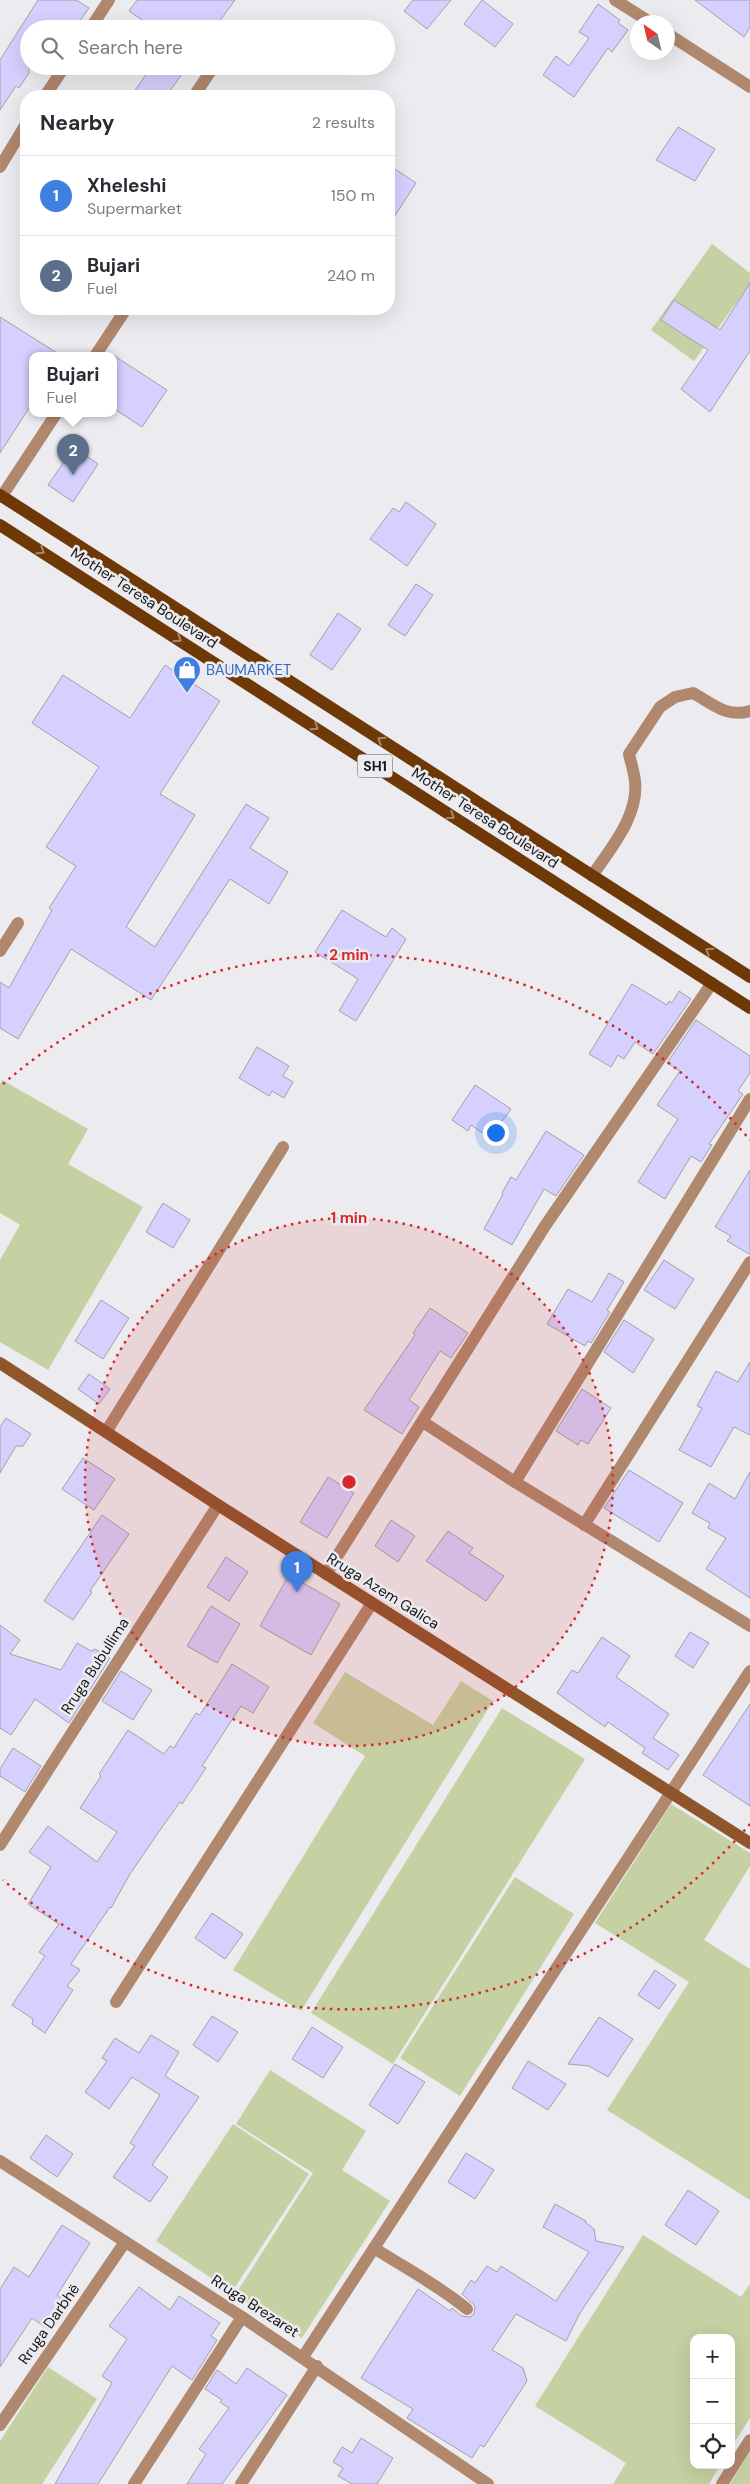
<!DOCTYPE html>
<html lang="en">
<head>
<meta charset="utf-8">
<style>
	:root { --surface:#fff; --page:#f7f7f7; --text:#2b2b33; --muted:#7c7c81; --line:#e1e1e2; --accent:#1a73e8 }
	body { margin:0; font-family:"DM Sans",sans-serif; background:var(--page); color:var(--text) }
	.controls { position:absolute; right:15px; bottom:15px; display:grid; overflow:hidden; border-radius:10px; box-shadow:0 5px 20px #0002 }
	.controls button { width:45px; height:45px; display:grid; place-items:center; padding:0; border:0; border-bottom:1px solid var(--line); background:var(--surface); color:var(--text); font:25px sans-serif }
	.compass { position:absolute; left:630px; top:15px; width:45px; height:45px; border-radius:50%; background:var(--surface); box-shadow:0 5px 20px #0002; rotate:326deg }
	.you { position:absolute; left:495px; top:1132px; width:18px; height:18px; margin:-12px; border:4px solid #fff; border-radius:50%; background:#1a73e8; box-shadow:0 0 0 8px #1a73e833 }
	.badge { display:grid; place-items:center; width:32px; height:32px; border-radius:50%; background:var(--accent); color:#fff; font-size:16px; font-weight:700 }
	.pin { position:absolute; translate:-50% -41px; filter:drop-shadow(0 1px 2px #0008) }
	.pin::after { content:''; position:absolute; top:26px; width:18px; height:15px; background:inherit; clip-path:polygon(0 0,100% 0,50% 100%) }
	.popup { position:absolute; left:29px; top:352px; width:88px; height:65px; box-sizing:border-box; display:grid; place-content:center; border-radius:10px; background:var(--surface); filter:drop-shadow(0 1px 4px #0005); font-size:16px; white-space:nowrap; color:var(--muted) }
	.popup b { font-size:19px; color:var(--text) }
	.popup::after { content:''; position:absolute; left:50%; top:100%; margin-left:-10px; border:10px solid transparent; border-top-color:var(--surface) }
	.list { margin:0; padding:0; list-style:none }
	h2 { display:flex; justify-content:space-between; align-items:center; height:65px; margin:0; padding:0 20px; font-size:21px }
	h2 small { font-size:16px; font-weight:400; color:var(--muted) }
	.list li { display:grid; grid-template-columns:32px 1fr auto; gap:15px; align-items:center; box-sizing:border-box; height:80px; padding:0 20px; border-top:1px solid var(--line) }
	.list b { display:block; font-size:19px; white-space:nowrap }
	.list p { margin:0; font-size:16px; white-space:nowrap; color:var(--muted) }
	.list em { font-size:16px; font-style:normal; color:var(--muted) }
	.icon { flex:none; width:28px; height:28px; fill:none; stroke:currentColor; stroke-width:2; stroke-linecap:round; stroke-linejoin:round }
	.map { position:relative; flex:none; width:750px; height:2484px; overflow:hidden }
	.search { position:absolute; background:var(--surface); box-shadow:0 5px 20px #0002; left:20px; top:20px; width:375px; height:55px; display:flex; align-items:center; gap:12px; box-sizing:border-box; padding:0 18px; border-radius:28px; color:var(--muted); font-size:19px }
	.panel { position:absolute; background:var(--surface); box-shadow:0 5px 20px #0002; left:20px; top:90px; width:375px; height:225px; border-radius:20px }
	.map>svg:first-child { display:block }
	.green { fill:#c5d1a2 }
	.building { fill:#d5d0fe; stroke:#a2a2a5 }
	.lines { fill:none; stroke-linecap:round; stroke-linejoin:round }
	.street { stroke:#b0886d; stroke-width:12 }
	.secondary { stroke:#8f562c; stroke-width:12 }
	.primary { stroke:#6e3807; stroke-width:12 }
	.oneway { stroke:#a78970 }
	.ring { fill:none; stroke:#d62828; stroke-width:2.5; stroke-dasharray:2.5 5 }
	.labels { text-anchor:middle; stroke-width:5; stroke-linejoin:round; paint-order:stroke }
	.shield { fill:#ececf0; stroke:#58585a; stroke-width:1 }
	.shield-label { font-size:14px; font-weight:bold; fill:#18181a }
	.street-label { font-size:15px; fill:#18181a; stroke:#ececf0 }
	.shop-label { font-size:15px; fill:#366cbe; stroke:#ececf0; text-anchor:start }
	.centre { fill:#d62828; stroke:#ececf0; stroke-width:2.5 }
	.ring-label { font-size:15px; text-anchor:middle; font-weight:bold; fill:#d62828; stroke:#ececf0; stroke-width:5; stroke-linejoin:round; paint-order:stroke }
</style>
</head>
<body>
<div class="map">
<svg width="750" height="2484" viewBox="0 0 750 2484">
	<rect width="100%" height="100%" fill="#ececf0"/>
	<g class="green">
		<polygon points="712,244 750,273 750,284 694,361 651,330"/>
		<polygon points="2,1080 88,1129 68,1164 143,1207 48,1370 0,1342 0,1260 20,1225 0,1213 0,1084"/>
		<polygon points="345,1672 433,1725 461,1681 493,1701 301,2011 233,1970 365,1756 313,1723"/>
		<polygon points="502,1708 585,1759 393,2064 311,2013"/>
		<polygon points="671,1804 750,1853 750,1866 704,1940 750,1969 750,2200 607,2110 689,1982 595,1923"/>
		<polygon points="515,1877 574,1914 460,2096 400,2058"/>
		<polygon points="270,2070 366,2131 342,2170 390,2201 302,2338 235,2295 313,2173 236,2124"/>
		<polygon points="233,2124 309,2174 232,2292 156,2241"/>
		<polygon points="643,2235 741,2297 750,2284 750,2418 731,2448 731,2338 694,2338 694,2465 720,2465 709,2484 613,2484 626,2463 535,2406"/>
		<polygon points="48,2367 97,2399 42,2484 0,2484 0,2441"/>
		<polygon points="750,2452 750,2484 730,2484"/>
	</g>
	<g class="building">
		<polygon points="38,0 76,0 89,8 74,29 29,29 29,73 19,88 16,86 0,110 0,60"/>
		<polygon points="137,0 235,0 214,29 155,29 129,11"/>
		<polygon points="413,0 451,0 427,29 404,11"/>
		<polygon points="482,0 513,24 495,47 464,24"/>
		<polygon points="695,0 750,0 750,27 744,37"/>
		<polygon points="598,4 620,20 618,23 628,30 612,52 608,48 574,97 543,75 556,56 569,66 589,38 579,32"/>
		<polygon points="152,66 188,66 166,96 131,96"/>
		<polygon points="678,127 715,149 695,181 656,160"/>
		<polygon points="389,165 416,183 389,225"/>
		<polygon points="750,283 750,351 710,412 681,389 708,350 661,320 674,300 720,330"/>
		<polygon points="0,317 62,356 33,356 33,402 0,453"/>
		<polygon points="113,355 167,390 142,427 113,408"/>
		<polygon points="74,447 98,464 73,502 48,485"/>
		<polygon points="406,502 436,524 407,566 370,539 393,508 399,512"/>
		<polygon points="416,584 433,595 405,636 388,625"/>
		<polygon points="338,613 361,629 332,670 310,655"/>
		<polygon points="165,665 220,701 160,794 195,815 126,927 155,947 246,804 269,818 250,848 288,872 269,904 230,879 151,1000 71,949 18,1039 0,1028 0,982 9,988 52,910 49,908 76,866 46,847 99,767 32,723 63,675 130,718"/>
		<polygon points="342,910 386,937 392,928 406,939 356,1021 339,1011 358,979 315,952"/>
		<polygon points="632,984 667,1005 669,1001 672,1003 679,991 691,999 653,1054 635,1042 624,1059 618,1055 611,1067 589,1054"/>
		<polygon points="696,1020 750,1056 750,1073 738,1091 743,1094 709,1144 712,1145 701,1162 691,1156 665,1199 638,1182 678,1119 657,1105 680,1071 667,1063"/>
		<polygon points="257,1047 289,1066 283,1076 293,1082 284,1098 272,1091 269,1096 239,1078"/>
		<polygon points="475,1085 511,1109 490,1138 471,1125 468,1131 452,1120"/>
		<polygon points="546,1131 584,1155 556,1196 544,1189 512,1245 484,1229 503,1194 502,1193 511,1177 516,1180"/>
		<polygon points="750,1170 750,1254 749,1254 727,1241 731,1236 715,1227"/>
		<polygon points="163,1203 190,1220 173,1248 146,1232"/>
		<polygon points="664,1260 694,1279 675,1309 644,1290"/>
		<polygon points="609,1273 624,1282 607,1310 610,1312 591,1343 588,1341 585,1346 547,1324 568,1289 592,1302"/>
		<polygon points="101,1300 129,1318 103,1359 75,1341"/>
		<polygon points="430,1308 468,1333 451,1358 440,1351 409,1400 419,1407 402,1434 364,1410 415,1335 413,1333"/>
		<polygon points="624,1320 654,1339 633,1373 604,1352"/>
		<polygon points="750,1362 750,1435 734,1427 711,1467 679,1450 702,1408 697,1406 716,1371 738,1382"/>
		<polygon points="89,1374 110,1389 99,1404 78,1389"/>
		<polygon points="582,1389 611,1408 588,1444 581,1440 578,1445 556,1431"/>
		<polygon points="6,1418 31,1434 23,1446 16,1446 0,1473 0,1427"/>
		<polygon points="83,1458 115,1479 94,1510 62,1489"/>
		<polygon points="629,1470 683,1503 659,1542 604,1508"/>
		<polygon points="750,1472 750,1598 706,1569 726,1538 708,1528 710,1523 692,1513 709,1483 735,1499"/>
		<polygon points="328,1477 354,1493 327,1538 300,1522"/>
		<polygon points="102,1515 129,1534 90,1591 92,1592 73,1620 44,1601"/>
		<polygon points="391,1520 415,1536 398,1562 375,1546"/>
		<polygon points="448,1531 473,1548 469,1553 504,1576 486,1601 426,1561"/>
		<polygon points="226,1557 248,1572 229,1601 207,1587"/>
		<polygon points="289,1575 340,1604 311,1655 260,1626"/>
		<polygon points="211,1606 240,1624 217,1663 187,1646"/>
		<polygon points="0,1625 20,1640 10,1654 61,1670 77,1643 91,1651 95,1649 110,1658 69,1723 35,1699 11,1735 0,1728"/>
		<polygon points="690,1632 709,1643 693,1668 675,1656"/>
		<polygon points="602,1637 630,1656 616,1677 669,1714 653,1738 679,1755 668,1770 642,1753 645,1748 608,1722 605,1727 557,1693 572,1670 578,1673"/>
		<polygon points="232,1664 269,1687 253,1713 241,1706 202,1766 206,1768 182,1804 180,1802 158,1833 130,1874 111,1908 110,1907 71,1964 80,1970 67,1986 73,1990 45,2033 32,2024 33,2019 12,2005 45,1956 39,1952 59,1924 28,1904 51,1867 29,1852 48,1826 97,1862 117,1832 80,1808 101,1776 99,1774 128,1730 164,1754 170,1746 174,1748 196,1713 200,1715"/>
		<polygon points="121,1671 152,1690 133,1720 102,1701"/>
		<polygon points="750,1704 750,1806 703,1775"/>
		<polygon points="13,1748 41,1766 25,1792 0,1776 0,1769"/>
		<polygon points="212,1913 243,1934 225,1959 195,1938"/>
		<polygon points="655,1970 676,1985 659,2009 638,1995"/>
		<polygon points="212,2016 238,2032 218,2062 193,2045"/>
		<polygon points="599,2017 633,2039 608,2077 589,2066 568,2064"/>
		<polygon points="312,2027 343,2047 323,2078 292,2059"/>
		<polygon points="151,2035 179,2052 165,2076 199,2097 152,2165 168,2177 150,2202 113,2177 135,2146 130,2143 160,2095 132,2077 109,2109 85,2092 107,2061 102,2058 115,2038 139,2053"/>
		<polygon points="528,2061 566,2084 548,2110 512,2088"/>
		<polygon points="395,2064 425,2082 398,2124 369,2105"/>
		<polygon points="46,2135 73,2154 57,2177 30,2158"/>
		<polygon points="466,2153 494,2170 475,2199 448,2182"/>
		<polygon points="688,2190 719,2211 696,2245 665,2225"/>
		<polygon points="555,2204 586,2221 585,2222 594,2229 596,2241 624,2247 580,2313 566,2341 516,2314 492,2350 523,2368 527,2381 484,2447 480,2445 472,2458 407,2418 413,2409 361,2378 418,2289 450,2311 452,2308 462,2316 470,2317 474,2314 475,2306 462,2294 471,2280 475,2283 487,2266 497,2272 501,2266 556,2301 589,2252 543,2227"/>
		<polygon points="62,2225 90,2243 57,2295 69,2303 51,2331 32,2318 0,2367 0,2289 14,2267 29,2277"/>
		<polygon points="139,2287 170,2310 179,2296 220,2323 211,2336 217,2340 192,2380 172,2366 98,2484 55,2484 112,2383 102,2376 127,2339 109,2326"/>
		<polygon points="247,2368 287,2395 222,2484 187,2484 206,2454 199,2449 229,2408 220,2402 222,2400 205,2389 217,2370 236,2384"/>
		<polygon points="361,2438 393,2458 377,2484 352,2484 338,2476 343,2468 333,2462 342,2447 352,2453"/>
	</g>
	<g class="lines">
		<g class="street">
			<polyline points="615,0 650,22"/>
			<polyline points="90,29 109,0"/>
			<polyline points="668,34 750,87"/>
			<polyline points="45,96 65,66"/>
			<polyline points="194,96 214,66"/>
			<polyline points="0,167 26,124"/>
			<polyline points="95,356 126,309"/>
			<polyline points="2,496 56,414"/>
			<path d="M592,876c18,-27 47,-60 43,-95 -1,-9 -4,-18 -6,-27l31,-47 15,-10 18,-4c20,11 34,25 57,18"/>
			<polyline points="0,951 18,923"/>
			<polyline points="423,1422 515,1482 750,1626"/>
			<polyline points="106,1432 283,1147"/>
			<polyline points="515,1482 750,1099"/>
			<polyline points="584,1525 750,1262"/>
			<polyline points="326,1574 545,1226 712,983"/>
			<polyline points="0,1845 218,1505"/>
			<polyline points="116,2002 372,1603"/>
			<polyline points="0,2161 242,2317 488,2484"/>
			<path d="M374,2248c31,20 64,37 93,61"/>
			<polyline points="303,2357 750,1671"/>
			<polyline points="0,2425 125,2242"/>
			<polyline points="134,2484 242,2317"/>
			<polyline points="241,2484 317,2366"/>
			<polyline points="722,2484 750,2440"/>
		</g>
		<polyline class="secondary" points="0,1363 218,1505 750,1843"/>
		<g class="primary">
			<polyline points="0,495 750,977"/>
			<polyline points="0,525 750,1008"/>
		</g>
	</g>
	<defs><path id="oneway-chevron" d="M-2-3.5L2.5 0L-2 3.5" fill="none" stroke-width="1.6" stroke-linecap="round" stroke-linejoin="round" transform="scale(1.25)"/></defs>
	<g class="oneway">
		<use href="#oneway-chevron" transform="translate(41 551) rotate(33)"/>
		<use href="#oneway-chevron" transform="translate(178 639) rotate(33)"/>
		<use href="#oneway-chevron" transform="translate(315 727) rotate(33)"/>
		<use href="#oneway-chevron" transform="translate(381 740) rotate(-147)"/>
		<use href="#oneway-chevron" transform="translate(451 816) rotate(33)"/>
		<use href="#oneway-chevron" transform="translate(709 951) rotate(-147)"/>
	</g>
	<circle cx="349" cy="1482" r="264" fill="#d62828" fill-opacity=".12"/>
	<g class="ring">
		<circle cx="349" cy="1482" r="264"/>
		<path d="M750 1824A527 527 0 0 1 3 1880M3 1084A527 527 0 0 1 750 1140"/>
	</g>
	<defs>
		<symbol id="shop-pin" viewBox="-11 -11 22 30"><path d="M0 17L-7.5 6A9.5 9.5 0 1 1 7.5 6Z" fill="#3f7fe0" stroke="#ececf0"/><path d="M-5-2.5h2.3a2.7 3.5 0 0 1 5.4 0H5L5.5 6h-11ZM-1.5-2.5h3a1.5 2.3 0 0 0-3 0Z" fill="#fff"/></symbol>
	</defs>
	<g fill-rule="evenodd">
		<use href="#shop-pin" x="171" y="654" width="32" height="43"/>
	</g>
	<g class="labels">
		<rect class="shield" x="357.5" y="754.5" width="35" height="23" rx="4"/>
		<g class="shield-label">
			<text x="375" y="771">SH1</text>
		</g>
		<g class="street-label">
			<text transform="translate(144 598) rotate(33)" y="5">Mother Teresa Boulevard</text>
			<text transform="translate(485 818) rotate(33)" y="5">Mother Teresa Boulevard</text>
			<text transform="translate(383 1591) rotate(32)" y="5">Rruga Azem Galica</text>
			<text transform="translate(95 1666) rotate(-57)" y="5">Rruga Bubullima</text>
			<text transform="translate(255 2306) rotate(33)" y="5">Rruga Brezaret</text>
			<text transform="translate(49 2324) rotate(-55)" y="5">Rruga Darbhë</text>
		</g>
		<g class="shop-label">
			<text x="206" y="675">BAUMARKET</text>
		</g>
	</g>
	<circle cx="349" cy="1482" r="8" class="centre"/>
	<g class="ring-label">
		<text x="349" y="960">2 min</text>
		<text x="349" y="1223">1 min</text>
	</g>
</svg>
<div class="controls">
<button>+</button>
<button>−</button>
<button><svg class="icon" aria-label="locate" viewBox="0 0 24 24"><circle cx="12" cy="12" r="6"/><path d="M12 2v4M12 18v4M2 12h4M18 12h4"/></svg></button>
</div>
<svg class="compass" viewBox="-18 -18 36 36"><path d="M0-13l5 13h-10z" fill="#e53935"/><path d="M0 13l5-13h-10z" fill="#7c7c81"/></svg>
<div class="you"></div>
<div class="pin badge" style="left:297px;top:1592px;background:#3f7fe0">1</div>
<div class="pin badge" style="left:73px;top:475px;background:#5c6f8a">2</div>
<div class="popup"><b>Bujari</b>Fuel</div>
<div class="search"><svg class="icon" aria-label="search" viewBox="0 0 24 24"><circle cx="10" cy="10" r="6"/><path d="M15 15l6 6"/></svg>Search here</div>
<section class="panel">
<h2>Nearby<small>2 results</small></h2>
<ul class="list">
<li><span class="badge" style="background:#3f7fe0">1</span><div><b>Xheleshi</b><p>Supermarket</p></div><em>150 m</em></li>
<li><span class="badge" style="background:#5c6f8a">2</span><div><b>Bujari</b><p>Fuel</p></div><em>240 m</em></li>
</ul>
</section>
</div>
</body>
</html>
